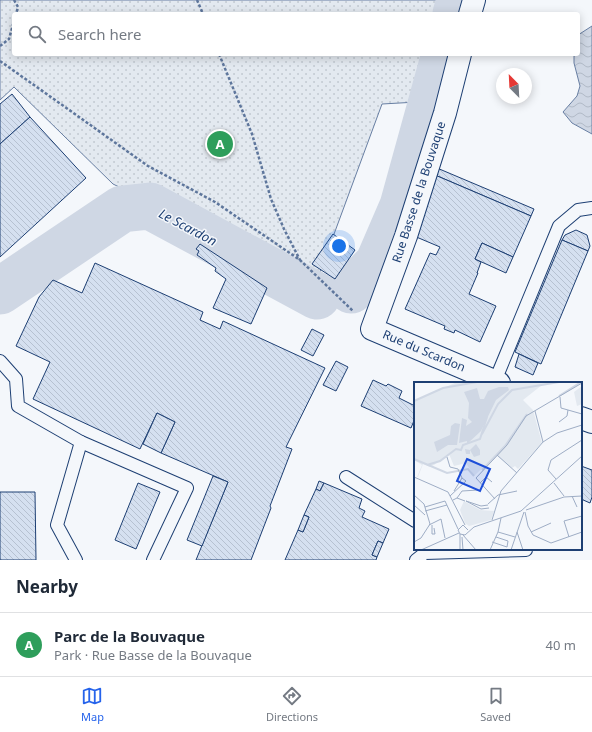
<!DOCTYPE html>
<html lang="en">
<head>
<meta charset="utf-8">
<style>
	:root { --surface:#fff; --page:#f2f2f3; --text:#1f2937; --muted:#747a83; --line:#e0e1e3; --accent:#2563eb }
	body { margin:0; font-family:"Noto Sans",sans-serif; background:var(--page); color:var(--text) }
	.compass { position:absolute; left:496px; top:68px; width:36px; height:36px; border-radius:50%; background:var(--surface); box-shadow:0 2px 10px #0003; rotate:336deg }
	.you { position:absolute; left:339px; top:246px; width:14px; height:14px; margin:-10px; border:3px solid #fff; border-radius:50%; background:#1a73e8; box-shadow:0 0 0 6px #1a73e833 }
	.badge { display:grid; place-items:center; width:26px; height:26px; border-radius:50%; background:var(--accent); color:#fff; font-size:13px; font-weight:700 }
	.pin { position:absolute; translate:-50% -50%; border:2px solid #fff; box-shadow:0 1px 4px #0006 }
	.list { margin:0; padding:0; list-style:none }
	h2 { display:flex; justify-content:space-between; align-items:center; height:52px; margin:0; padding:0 16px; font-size:17px }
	h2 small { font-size:13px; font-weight:400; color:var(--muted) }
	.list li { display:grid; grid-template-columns:26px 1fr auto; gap:12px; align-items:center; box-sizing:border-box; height:64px; padding:0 16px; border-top:1px solid var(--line) }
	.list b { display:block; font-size:15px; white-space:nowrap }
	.list p { margin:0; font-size:13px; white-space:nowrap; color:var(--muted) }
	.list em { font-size:13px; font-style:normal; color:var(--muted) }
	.icon { flex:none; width:22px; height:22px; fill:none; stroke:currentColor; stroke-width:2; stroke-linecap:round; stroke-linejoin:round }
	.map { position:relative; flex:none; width:592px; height:560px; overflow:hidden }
	.search { position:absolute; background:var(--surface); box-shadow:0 2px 10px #0003; left:12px; right:12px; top:12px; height:44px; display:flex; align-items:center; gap:10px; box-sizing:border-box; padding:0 14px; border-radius:4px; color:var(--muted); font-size:15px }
	.sheet { height:116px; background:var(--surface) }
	nav { display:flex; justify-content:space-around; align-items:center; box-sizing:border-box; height:56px; border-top:1px solid var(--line); background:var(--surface); font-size:11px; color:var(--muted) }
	nav a { display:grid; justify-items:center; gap:2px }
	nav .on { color:var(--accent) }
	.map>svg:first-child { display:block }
	.green { fill:url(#green-dots); stroke:#687fa3 }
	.water { fill:url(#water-waves); stroke:#687fa3 }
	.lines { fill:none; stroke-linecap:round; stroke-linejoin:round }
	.river { stroke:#cfd7e4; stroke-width:47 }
	.building { fill:url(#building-back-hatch); stroke:#1d3f73 }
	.lane-casing { stroke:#1d3f73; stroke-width:14 }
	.street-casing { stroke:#1d3f73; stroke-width:24 }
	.path { stroke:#5e769c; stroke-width:2.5; stroke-dasharray:3 2; stroke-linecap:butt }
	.lane { stroke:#f4f7fb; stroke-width:12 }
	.street { stroke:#f4f7fb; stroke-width:22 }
	.labels { text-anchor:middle; stroke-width:3; stroke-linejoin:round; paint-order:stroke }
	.street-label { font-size:12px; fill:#1d3f73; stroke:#f4f7fb }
	.water-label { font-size:13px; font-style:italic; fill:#1d3f73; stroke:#f4f7fb }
	.inset-river { fill:none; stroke:#cfd7e4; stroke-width:2 }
	.inset-road { fill:none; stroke:#9eadc5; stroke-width:1 }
	.view { fill:#1d4ed8; fill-opacity:0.15; stroke:#1d4ed8; stroke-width:2 }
	.inset-edge { fill:none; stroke:#1d3f73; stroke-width:2 }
</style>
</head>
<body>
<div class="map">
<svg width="592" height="560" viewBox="0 0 592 560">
	<defs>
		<pattern id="green-dots" width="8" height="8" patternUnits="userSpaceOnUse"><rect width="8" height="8" fill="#e3e9f0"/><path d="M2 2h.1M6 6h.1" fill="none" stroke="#c2c9d1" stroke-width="1.8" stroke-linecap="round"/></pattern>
		<pattern id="water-waves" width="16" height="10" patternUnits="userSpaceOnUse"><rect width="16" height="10" fill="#cfd7e4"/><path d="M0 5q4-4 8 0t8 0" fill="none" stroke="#b1bac7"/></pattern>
		<pattern id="building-back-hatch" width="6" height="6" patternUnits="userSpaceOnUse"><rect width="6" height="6" fill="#d5e0f0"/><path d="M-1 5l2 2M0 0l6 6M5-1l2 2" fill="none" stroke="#b6c1d1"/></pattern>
	</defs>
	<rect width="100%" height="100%" fill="#f4f7fb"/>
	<polygon class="green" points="0,0 468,0 463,14 14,14 14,54 450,54 435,101 382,104 316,283 113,184 14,87 0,100"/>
	<polygon class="water" points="592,26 592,134 572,123 563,112 577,96 580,86 574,63 574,54 578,54 578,35"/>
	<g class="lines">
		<g class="river">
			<polyline points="456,14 460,0"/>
			<polyline points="351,290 378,264 403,206 445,54"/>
			<polyline points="0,291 122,209 150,206 317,296"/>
		</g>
	</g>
	<g class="building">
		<polygon points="12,94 30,117 0,144 0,104"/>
		<polygon points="30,117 86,178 0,257 0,144"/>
		<polygon points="437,168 534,209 531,216 435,175"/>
		<polygon points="435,175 531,216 513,257 482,243 475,259 481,262 477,273 478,273 469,294 496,306 480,342 455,330 454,333 444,329 445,326 405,309 430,253 436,255 440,247 414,236"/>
		<polygon points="576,230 587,235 590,246 588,251 562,240 565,235"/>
		<polygon points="333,234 355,250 335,279 312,264"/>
		<polygon points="562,240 588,251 541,364 515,352"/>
		<polygon points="482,243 513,257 506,273 475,259"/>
		<polygon points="200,244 267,288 251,324 213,308 226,279 215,271 216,268 197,255 199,251 196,249"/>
		<polygon points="95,263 203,312 200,320 220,329 223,321 325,368 286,447 292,449 270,506 271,508 251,560 196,560 228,482 161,453 175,422 157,413 140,449 33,399 50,362 16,346 39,297 53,280 82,293"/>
		<polygon points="312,329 324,335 313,356 301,350"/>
		<polygon points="519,354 538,363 533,375 515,367"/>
		<polygon points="336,361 348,367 336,391 323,385"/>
		<polygon points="373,380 386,386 388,384 402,391 399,398 415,406 415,418 411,428 361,406"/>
		<polygon points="157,413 175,422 161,453 143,444"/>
		<polygon points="581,466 592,470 592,497 590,503 581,499"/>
		<polygon points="213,476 228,482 202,546 187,540"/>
		<polygon points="319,481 324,483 320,491 316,489"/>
		<polygon points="138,483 160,492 136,549 115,540"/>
		<polygon points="324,483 362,499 359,508 365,511 362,517 389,529 383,543 378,541 372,555 377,557 376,560 285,560 298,530 303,532 309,517 304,515 316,489 320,491"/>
		<polygon points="0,492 35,492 36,560 0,560"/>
		<polygon points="304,515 309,517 303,532 298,530"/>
		<polygon points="378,541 383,543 377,557 372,555"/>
	</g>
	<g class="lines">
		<defs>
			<g id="lane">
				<polyline points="0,361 16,379 18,406 81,442"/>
				<polyline points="495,381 559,226 578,210 592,208"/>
				<polyline points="346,477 415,521"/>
				<polyline points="76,560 57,525 81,442 187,488 153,560"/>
				<polyline points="416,560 425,553 526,550"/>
			</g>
			<g id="street">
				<polyline points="470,14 474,0"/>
				<polyline points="460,54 445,113 406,236 372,329 499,383"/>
				<polyline points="581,418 592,422"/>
			</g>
		</defs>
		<use href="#lane" class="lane-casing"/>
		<use href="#street" class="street-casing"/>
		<g class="path">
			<polyline points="14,0 18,7 16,14"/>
			<polyline points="197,0 203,14"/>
			<polyline points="0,46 9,39 14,21"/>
			<polyline points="219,54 252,134 271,199 284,229 300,260"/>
			<polyline points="0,61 65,107 148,166 215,202 300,260 353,311"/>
		</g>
		<use href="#lane" class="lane"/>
		<use href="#street" class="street"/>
	</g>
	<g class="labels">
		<g class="street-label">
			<text transform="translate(419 192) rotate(-72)" y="4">Rue Basse de la Bouvaque</text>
			<text transform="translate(424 351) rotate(23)" y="4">Rue du Scardon</text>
		</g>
		<g class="water-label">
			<text transform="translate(188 227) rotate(28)" y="5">Le Scardon</text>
		</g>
	</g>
	<g transform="translate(414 382)">
		<rect width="168" height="168" fill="#f4f7fb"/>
		<path d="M43,0h96l-11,3 -19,15 10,10 9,33 -24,26 -3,-3 -3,2 -16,-13 -22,21 -8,-13 -12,3 -5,-12 -15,11 -4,2 -7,-3 -5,13h-1l5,-12 -8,-5v-59zM168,4v18l-5,2 -3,-14zM50,119l16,9 14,1 -3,9 -22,6 -4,-3 -5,-13z" fill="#e3e9f0"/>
		<path d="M40,5l5,36 -9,12 -12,4 -5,7 5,6 10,-7h7l-16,9 -8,-6v-7l4,-6 -1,-15 -7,-5 -3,-15 16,-10zM20,70l5,4 -4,5 -8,1 -6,-4z" fill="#e3e9f0"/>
		<path d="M85,5h9l1,3 -13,10 -15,31 -14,13v-3l-8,2 3,-25 5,2 -1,6 6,-4 -4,-4 1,-15 -5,-11 13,-4 3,11h4l4,-8zM41,41l5,1 -3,21h-9l-11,7 -3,-10 16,-7 1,-9zM62,62l4,6v5l-6,2 -4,-7v4h-4l-1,-5 5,1z" fill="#cfd7e4"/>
		<path class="inset-river" d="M145,14l22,-14M0,19l29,-13 34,-6M68,52l16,-30 14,-14 47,-8M0,77l33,14 21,-4 6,7M13,83l13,-4 16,-12 5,1 2,-5 17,-6 7,-22M68,88l23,-24 22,-32"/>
		<path class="inset-road" d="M146,15l1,11 21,6M121,29l8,31M145,40l8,-6 1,-6M83,73l20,18M33,75l3,10 8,2 4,9M0,95l34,15 17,33M142,97l-8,-9 3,-10 31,-20M66,101l6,-6 6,5M140,101l10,13M0,113l10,9 6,20 -9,14 -7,4M36,114l16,-15 -4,-3 -8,13M158,114l5,11M43,116l5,-7 16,-1M81,117l-19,-21 31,-33 19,-29 56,-33M39,118l4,-2 8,3M74,122l10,-9 19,-4M0,123l11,10M74,123l-7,1 -15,-5 15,8 8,-1M11,125l20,-6 13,28M112,128l38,-13 18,-1M11,129l22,-6M111,130l3,14 5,9 18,8M87,136l-3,14 17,5M78,138l9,-29 42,-49 14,-9 25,-8M15,143l12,-6 4,19M18,143v9h3l-1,-6M54,148l-5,-5 -5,5 2,4 5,1 9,-8 47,-16 61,-55M103,150l6,18M117,150l20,-9M49,153l13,15M48,155l1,13M155,155l-5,-16 18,-5M78,160l15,5 1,-6 -12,-4M137,161l31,-11M7,168l38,-17M46,168v-16M76,168l8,-18M97,168l13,-38"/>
		<path class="view" d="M53,77l23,10 -10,22 -23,-10z"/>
		<rect width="168" height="168" class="inset-edge"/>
	</g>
</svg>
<svg class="compass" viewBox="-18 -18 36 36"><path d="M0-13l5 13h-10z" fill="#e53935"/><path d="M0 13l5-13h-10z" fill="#747a83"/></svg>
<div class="you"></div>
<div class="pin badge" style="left:220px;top:144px;background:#2e9e5b">A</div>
<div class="search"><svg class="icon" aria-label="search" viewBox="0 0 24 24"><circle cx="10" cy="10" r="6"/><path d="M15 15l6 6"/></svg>Search here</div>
</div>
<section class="sheet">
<h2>Nearby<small></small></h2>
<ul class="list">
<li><span class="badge" style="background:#2e9e5b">A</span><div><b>Parc de la Bouvaque</b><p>Park · Rue Basse de la Bouvaque</p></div><em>40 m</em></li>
</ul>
</section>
<nav>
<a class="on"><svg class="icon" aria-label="map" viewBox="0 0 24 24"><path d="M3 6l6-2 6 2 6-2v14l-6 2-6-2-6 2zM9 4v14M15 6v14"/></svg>Map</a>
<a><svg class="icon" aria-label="directions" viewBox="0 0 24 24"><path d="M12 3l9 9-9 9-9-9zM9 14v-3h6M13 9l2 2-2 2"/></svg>Directions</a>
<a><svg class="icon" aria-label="saved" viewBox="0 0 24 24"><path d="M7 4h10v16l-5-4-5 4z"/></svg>Saved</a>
</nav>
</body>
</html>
